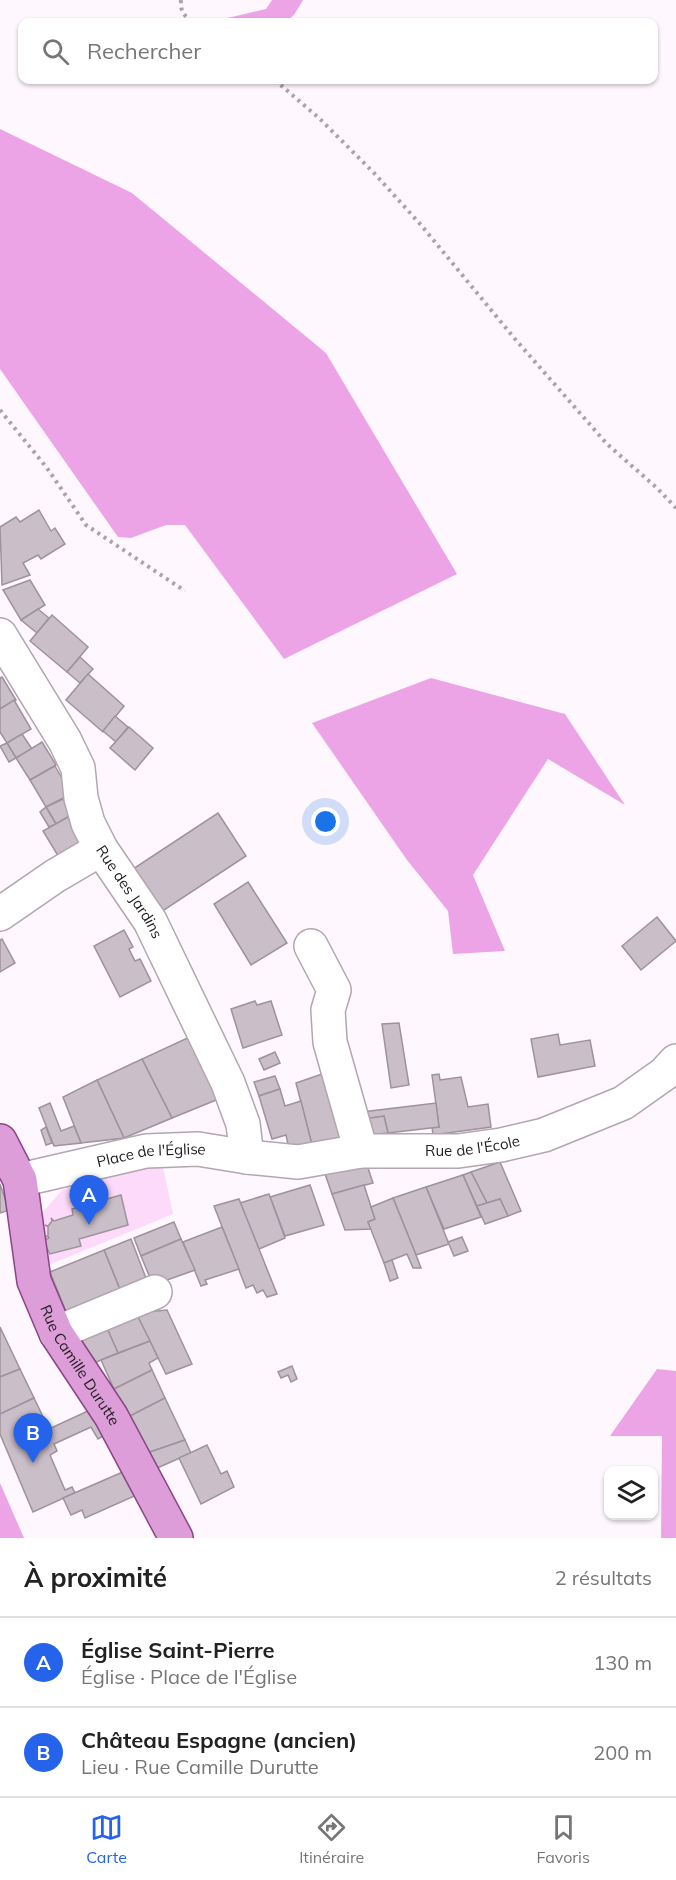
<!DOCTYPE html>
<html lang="fr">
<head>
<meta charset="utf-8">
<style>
	:root { --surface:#fff; --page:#f6f6f6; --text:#222; --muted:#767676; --line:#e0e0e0; --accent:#2563eb }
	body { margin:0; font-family:Mulish,sans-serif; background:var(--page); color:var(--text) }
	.controls { position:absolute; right:18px; bottom:18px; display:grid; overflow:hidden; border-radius:12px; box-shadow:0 2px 4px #0004 }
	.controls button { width:54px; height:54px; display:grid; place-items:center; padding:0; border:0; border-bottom:2px solid var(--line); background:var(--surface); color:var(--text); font:30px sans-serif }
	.you { position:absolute; left:326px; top:822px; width:21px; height:21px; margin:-15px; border:4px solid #fff; border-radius:50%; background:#1a73e8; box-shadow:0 0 0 9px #1a73e833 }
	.badge { display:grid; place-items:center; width:39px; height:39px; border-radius:50%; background:var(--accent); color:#fff; font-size:20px; font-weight:700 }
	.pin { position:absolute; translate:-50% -50px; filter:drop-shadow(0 2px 3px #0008) }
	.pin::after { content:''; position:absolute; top:32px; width:21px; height:18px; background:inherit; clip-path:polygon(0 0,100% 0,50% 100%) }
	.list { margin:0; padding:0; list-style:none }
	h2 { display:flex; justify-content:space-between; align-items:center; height:78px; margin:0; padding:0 24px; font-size:26px }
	h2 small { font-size:20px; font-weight:400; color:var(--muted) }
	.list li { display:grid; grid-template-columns:39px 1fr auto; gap:18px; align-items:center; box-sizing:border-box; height:90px; padding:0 24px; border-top:2px solid var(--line) }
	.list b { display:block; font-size:22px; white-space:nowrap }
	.list p { margin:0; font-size:20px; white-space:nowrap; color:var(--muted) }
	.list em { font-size:20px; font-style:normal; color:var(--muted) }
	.icon { flex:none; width:33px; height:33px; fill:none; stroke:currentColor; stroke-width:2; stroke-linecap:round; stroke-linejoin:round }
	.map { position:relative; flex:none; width:676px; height:1538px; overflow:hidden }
	.search { position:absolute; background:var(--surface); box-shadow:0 2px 4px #0004; left:18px; right:18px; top:18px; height:66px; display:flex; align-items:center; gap:15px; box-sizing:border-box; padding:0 21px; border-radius:12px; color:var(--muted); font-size:22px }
	.sheet { height:258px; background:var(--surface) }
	nav { display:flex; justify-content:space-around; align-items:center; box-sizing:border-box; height:84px; border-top:2px solid var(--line); background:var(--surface); font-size:16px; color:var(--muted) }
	nav a { display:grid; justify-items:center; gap:3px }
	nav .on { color:var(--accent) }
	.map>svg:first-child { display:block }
	.green { fill:#fddaf9 }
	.forest { fill:#eda4e7 }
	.building { fill:#cabec9; stroke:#9e929d; stroke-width:1.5 }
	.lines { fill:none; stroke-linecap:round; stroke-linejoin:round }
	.minor-casing { stroke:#b2a6b0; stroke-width:36 }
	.major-casing { stroke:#8a4586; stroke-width:36 }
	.path { stroke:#aaa4aa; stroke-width:4; stroke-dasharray:3 4.5; stroke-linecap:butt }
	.minor { stroke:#fff; stroke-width:33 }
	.major { stroke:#dc9dd8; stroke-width:33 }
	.labels { text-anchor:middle; stroke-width:6; stroke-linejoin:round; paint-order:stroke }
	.street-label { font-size:15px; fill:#1f1b1f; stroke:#fff }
</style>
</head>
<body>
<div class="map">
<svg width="676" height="1538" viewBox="0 0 676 1538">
	<rect width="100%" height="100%" fill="#fff7fe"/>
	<polygon class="green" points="162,1162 173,1214 46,1266 42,1249 43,1212 62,1190"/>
	<g class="forest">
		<polygon points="272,0 303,0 294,15 285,22 211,22 266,9"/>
		<polygon points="0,129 132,193 326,353 457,574 284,659 185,525 166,525 131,538 118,537 0,369"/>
		<polygon points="431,678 565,714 625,805 548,759 473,875 505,951 453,954 448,911 407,860 312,723"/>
		<polygon points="657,1369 676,1371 676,1538 661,1538 662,1436 610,1436"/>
		<polygon points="0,1483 24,1538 0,1538"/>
	</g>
	<g class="building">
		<polygon points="39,510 51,531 55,528 65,544 41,559 38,555 23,563 30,575 2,585 0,527 16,517 20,522"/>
		<polygon points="30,580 45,605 21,620 3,590"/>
		<polygon points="38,609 49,618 37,633 21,620"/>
		<polygon points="52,615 88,647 67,672 30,641"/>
		<polygon points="80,657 93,669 80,683 67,672"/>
		<polygon points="88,674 124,706 103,732 66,700"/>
		<polygon points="2,677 16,700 0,709 0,678"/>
		<polygon points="14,700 31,729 7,743 0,732 0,709"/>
		<polygon points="115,716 128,727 116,742 103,731"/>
		<polygon points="129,727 153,748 135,770 110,748"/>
		<polygon points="22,734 32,749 16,758 7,743"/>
		<polygon points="42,742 56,765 30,780 16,758"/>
		<polygon points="7,743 16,758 9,762 0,746"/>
		<polygon points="55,766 71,794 46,807 30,780"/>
		<polygon points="63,799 73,814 56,824 46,807"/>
		<polygon points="46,807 56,824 49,827 40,812"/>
		<polygon points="218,813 246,856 161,912 133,869"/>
		<polygon points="68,817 84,844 60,859 43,831"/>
		<polygon points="248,882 287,943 251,965 214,904"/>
		<polygon points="657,917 676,941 641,970 622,946"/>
		<polygon points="124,930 133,947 129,949 135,961 140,959 151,981 120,997 94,946"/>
		<polygon points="2,939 15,963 0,972 0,940"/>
		<polygon points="255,1001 257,1005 271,1001 282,1035 243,1048 231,1009"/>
		<polygon points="399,1023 409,1085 391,1088 382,1024"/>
		<polygon points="558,1034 560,1045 590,1040 595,1066 538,1077 531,1039"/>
		<polygon points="194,1035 221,1098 172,1118 142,1059"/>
		<polygon points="275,1052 280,1063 264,1070 259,1059"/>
		<polygon points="142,1059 172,1118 124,1138 97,1080"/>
		<polygon points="321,1069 345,1140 312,1145 296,1083 322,1074"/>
		<polygon points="439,1074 440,1080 461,1077 468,1107 488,1104 491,1127 433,1135 432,1127 439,1127 432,1075"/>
		<polygon points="275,1076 280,1089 259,1096 254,1082"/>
		<polygon points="97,1080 124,1138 81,1143 63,1097"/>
		<polygon points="280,1089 285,1106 301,1101 312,1145 289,1149 286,1135 272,1139 259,1096"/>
		<polygon points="50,1103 61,1131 74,1126 81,1143 54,1146 39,1108"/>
		<polygon points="436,1103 439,1127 388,1133 384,1116 364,1119 362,1112"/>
		<polygon points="384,1116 388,1133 369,1135 364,1119"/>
		<polygon points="46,1127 52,1143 46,1145 41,1130"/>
		<polygon points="364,1156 373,1183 332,1194 323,1168"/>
		<polygon points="500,1162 521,1211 508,1216 500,1199 487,1203 471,1172"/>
		<polygon points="471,1172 487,1203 477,1206 463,1175"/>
		<polygon points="463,1175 481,1217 444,1229 426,1187"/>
		<polygon points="0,1184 9,1210 0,1213"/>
		<polygon points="310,1185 324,1225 285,1236 270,1197"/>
		<polygon points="364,1185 375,1219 368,1222 371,1229 345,1230 332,1194"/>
		<polygon points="426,1187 449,1244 416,1255 393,1198"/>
		<polygon points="269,1194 285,1238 259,1249 240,1203"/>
		<polygon points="121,1195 128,1225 79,1239 81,1246 50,1254 43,1241 49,1238 48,1236 46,1237 48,1235 48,1227 45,1225 48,1226 52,1221 51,1218 54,1221 73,1215 72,1209"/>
		<polygon points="393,1198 416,1255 421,1268 413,1268 407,1254 384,1263 368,1222 375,1219 371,1207"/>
		<polygon points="239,1199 277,1294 267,1297 263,1290 257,1293 253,1285 246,1288 214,1206"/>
		<polygon points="500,1199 508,1216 485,1224 477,1206"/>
		<polygon points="174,1222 181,1239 141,1256 134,1238"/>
		<polygon points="222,1227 239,1269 205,1280 207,1284 201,1286 183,1242"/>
		<polygon points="462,1237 468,1251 454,1256 448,1242"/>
		<polygon points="131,1239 149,1286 123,1297 104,1250"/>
		<polygon points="181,1239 195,1270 153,1285 141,1256"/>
		<polygon points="104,1250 123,1297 69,1319 50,1272"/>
		<polygon points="392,1260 398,1278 390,1281 384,1263"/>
		<polygon points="167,1310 192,1364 166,1374 136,1313"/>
		<polygon points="136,1313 150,1341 118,1353 106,1326"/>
		<polygon points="106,1326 118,1353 94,1363 80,1338"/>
		<polygon points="0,1327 20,1369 0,1377"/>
		<polygon points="150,1341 158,1358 149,1363 152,1370 114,1389 101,1360"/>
		<polygon points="292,1366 297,1379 291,1382 288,1375 281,1378 278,1372"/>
		<polygon points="20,1369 34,1398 0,1414 0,1377"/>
		<polygon points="152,1370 165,1398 128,1417 114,1389"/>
		<polygon points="34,1398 49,1429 90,1410 105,1435 98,1439 91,1427 54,1444 57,1451 50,1455 65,1490 72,1487 75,1493 33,1512 0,1434 0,1414"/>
		<polygon points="165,1398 185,1440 147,1453 128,1417"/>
		<polygon points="185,1440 191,1453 155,1469 147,1453"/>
		<polygon points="207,1445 221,1474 227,1471 234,1487 201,1504 179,1458"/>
		<polygon points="125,1471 139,1494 85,1518 82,1510 71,1515 63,1498"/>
	</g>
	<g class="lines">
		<defs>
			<g id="minor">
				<path id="s1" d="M0,635l65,106 13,27 3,30 7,25 13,26 49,72 78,162 15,41 4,33"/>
				<polyline points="0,914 55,876 101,849"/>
				<polyline points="311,946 334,990 328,1010 330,1042 361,1151"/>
				<path id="s2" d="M20,1180l126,-29 52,-2 49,8 51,5 63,-11h97l43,-6 43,-10 79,-32 41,-29 12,-13"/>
				<polyline points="56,1333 155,1292"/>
			</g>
			<g id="major">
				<path id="s3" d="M0,1141l20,39 14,101 22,52 55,83 65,122"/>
			</g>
		</defs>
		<use href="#minor" class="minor-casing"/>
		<use href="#major" class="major-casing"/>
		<g class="path">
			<path d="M181,0c-1,11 3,16 12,22"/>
			<polyline points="275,80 320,119 374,173 421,225 515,339 607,444 657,488 676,508"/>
			<polyline points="0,410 47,468 86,525 185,591"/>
		</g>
		<use href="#minor" class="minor"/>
		<use href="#major" class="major"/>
	</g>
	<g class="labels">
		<g class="street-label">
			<text dy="5" stroke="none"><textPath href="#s1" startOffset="291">Rue des Jardins</textPath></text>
			<text dy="5" stroke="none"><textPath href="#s2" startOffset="458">Rue de l'École</textPath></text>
			<text dy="5" stroke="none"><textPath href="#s2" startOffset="134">Place de l'Église</textPath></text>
			<text dy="5" stroke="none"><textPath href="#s3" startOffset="242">Rue Camille Durutte</textPath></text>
		</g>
	</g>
</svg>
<div class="controls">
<button><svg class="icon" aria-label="layers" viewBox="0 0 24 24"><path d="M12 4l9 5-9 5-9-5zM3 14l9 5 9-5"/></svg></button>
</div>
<div class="you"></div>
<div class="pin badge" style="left:89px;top:1225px">A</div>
<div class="pin badge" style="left:33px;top:1463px">B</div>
<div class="search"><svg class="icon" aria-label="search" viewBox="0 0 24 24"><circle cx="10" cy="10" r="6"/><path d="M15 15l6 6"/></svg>Rechercher</div>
</div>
<section class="sheet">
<h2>À proximité<small>2 résultats</small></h2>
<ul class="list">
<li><span class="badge">A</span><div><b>Église Saint-Pierre</b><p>Église · Place de l'Église</p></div><em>130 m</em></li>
<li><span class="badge">B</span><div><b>Château Espagne (ancien)</b><p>Lieu · Rue Camille Durutte</p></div><em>200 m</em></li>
</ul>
</section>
<nav>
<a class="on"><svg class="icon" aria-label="map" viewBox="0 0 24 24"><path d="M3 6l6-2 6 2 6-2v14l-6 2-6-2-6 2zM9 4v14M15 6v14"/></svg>Carte</a>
<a><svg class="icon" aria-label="directions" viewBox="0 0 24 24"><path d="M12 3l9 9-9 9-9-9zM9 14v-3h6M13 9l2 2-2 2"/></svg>Itinéraire</a>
<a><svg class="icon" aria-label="saved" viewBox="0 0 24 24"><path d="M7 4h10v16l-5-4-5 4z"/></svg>Favoris</a>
</nav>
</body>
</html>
